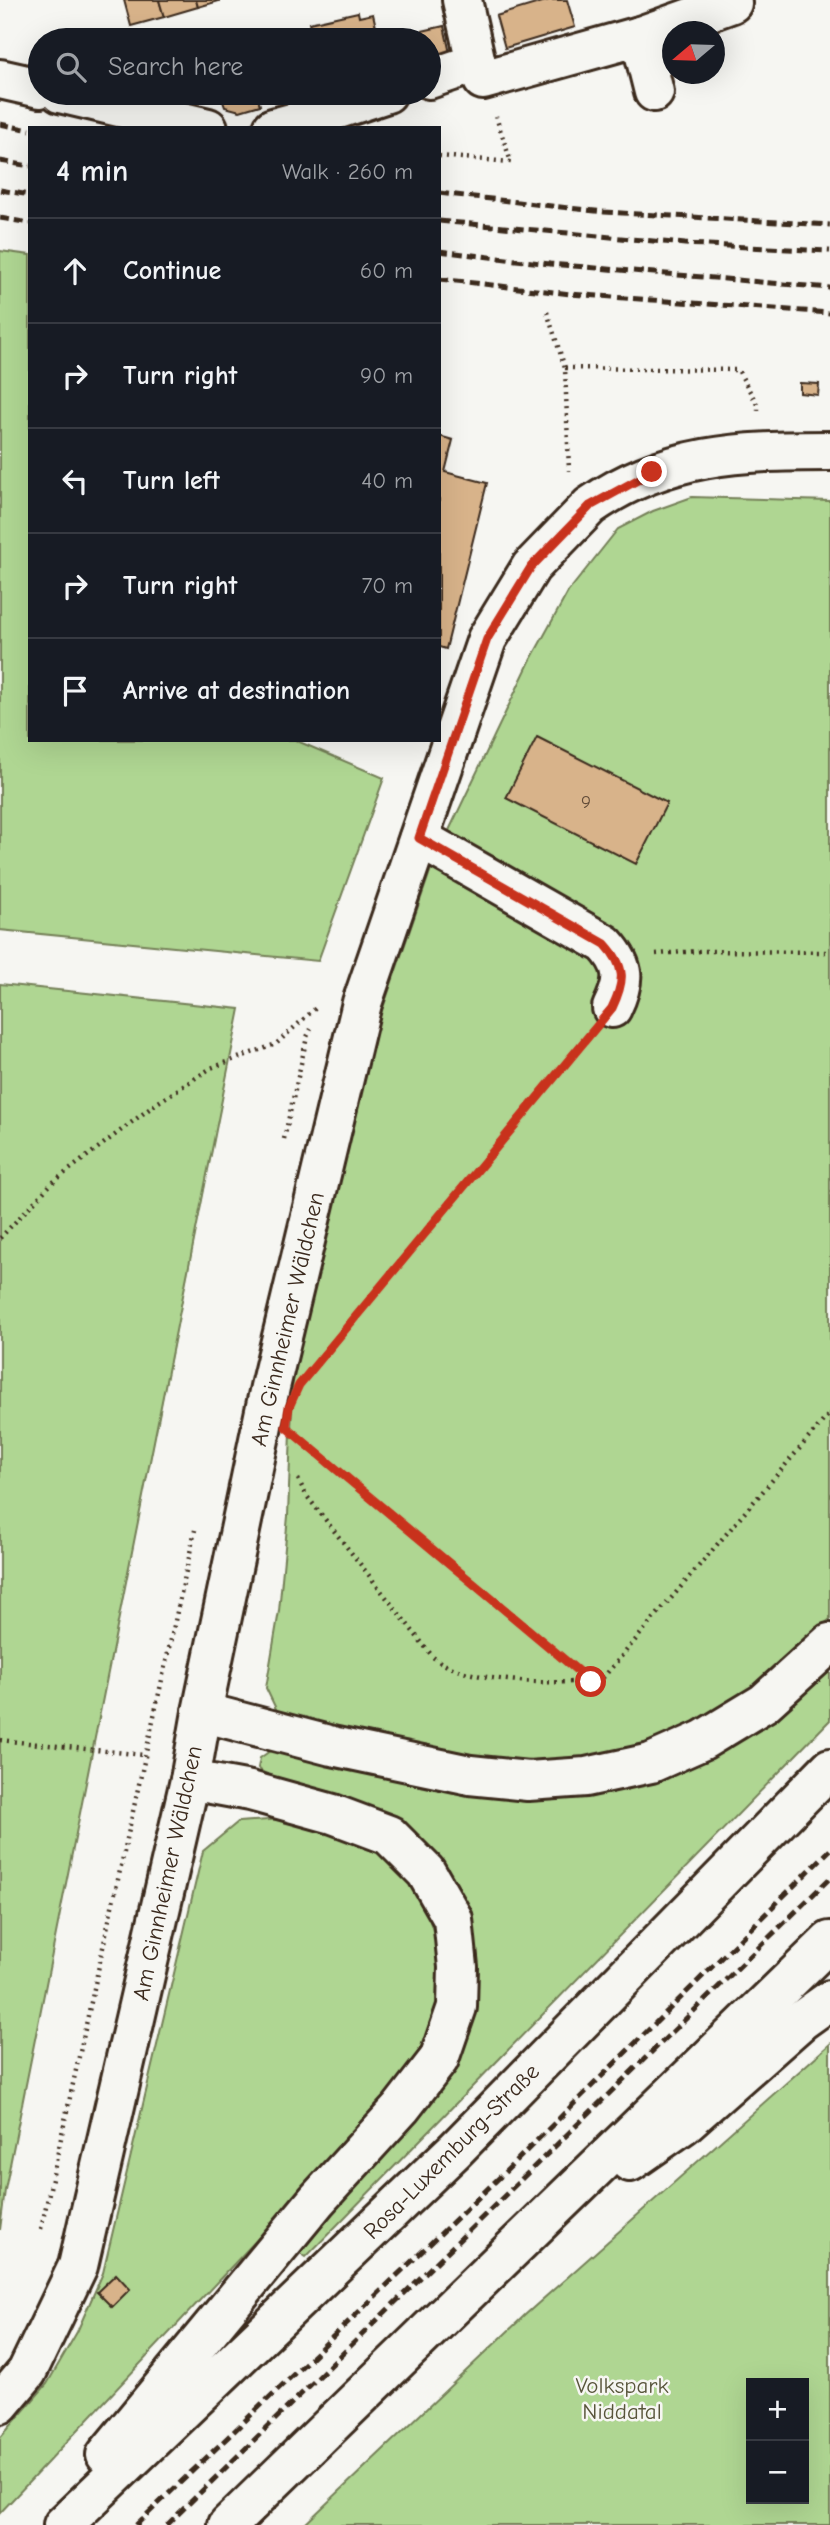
<!DOCTYPE html>
<html lang="en">
<head>
<meta charset="utf-8">
<style>
	:root { --surface:#171b24; --page:#242831; --text:#f1f3f6; --muted:#9ea1a6; --line:#363941 }
	body { margin:0; font-family:"Comic Neue",sans-serif; background:var(--page); color:var(--text) }
	.controls { position:absolute; right:21px; bottom:21px; display:grid; overflow:hidden; border-radius:0px; box-shadow:0 7px 28px #0002 }
	.controls button { width:63px; height:63px; display:grid; place-items:center; padding:0; border:0; border-bottom:2px solid var(--line); background:var(--surface); color:var(--text); font:35px sans-serif }
	.compass { position:absolute; left:662px; top:21px; width:63px; height:63px; border-radius:50%; background:var(--surface); box-shadow:0 7px 28px #0002; rotate:251deg }
	.stop { position:absolute; width:21px; height:21px; margin:-16px; border:5px solid #c8321e; border-radius:50%; background:#fff }
	.stop.end { background:#c8321e; border-color:#fff; box-shadow:0 2px 7px #0008 }
	.list { margin:0; padding:0; list-style:none }
	h2 { display:flex; justify-content:space-between; align-items:center; height:91px; margin:0; padding:0 28px; font-size:30px }
	h2 small { font-size:23px; font-weight:400; color:var(--muted) }
	.list li { display:grid; grid-template-columns:46px 1fr auto; gap:21px; align-items:center; box-sizing:border-box; height:105px; padding:0 28px; border-top:2px solid var(--line) }
	.list b { display:block; font-size:26px; white-space:nowrap }
	.list em { font-size:23px; font-style:normal; color:var(--muted) }
	.icon { flex:none; width:38px; height:38px; fill:none; stroke:currentColor; stroke-width:2; stroke-linecap:round; stroke-linejoin:round }
	.map { position:relative; flex:none; width:830px; height:2525px; overflow:hidden }
	.search { position:absolute; background:var(--surface); box-shadow:0 7px 28px #0002; left:28px; top:28px; width:413px; height:77px; display:flex; align-items:center; gap:18px; box-sizing:border-box; padding:0 24px; border-radius:38px; color:var(--muted); font-size:26px }
	.panel { position:absolute; background:var(--surface); box-shadow:0 7px 28px #0002; left:28px; top:126px; width:413px; height:616px; border-radius:0px }
	.map>svg:first-child { display:block }
	.green { fill:#afd692; stroke:#758058; stroke-width:2; fill-rule:evenodd }
	.building { fill:#d8b38a; stroke:#3b2a1e; stroke-width:2 }
	.lines { fill:none; stroke-linecap:round; stroke-linejoin:round }
	.minor-casing { stroke:#3b2a1e; stroke-width:44 }
	.highway-casing { stroke:#3b2a1e; stroke-width:44 }
	.path { stroke:#3b2a1e; stroke-width:4.5; stroke-dasharray:2 5; stroke-linecap:butt }
	.minor { stroke:#f6f6f2; stroke-width:38 }
	.highway { stroke:#f6f6f2; stroke-width:38 }
	.rail { stroke:#3b2a1e; stroke-width:5; stroke-dasharray:10 5; stroke-linecap:butt }
	.route { stroke:#c8321e; stroke-width:9 }
	.labels { text-anchor:middle; stroke-width:5; stroke-linejoin:round; paint-order:stroke }
	.number-label { font-size:19px; fill:#624c39 }
	.street-label { font-size:23px; fill:#3b2a1e; stroke:#f6f6f2 }
	.park-label { font-size:23px; fill:#58553b; stroke:#f6f6f2 }
</style>
</head>
<body>
<div class="map">
<svg width="830" height="2525" viewBox="0 0 830 2525">
	<rect width="100%" height="100%" fill="#f6f6f2"/>
	<filter id="ink" filterUnits="userSpaceOnUse"><feTurbulence type="fractalNoise" baseFrequency=".0143" numOctaves="2"/><feDisplacementMap in="SourceGraphic" scale="14" xChannelSelector="R" yChannelSelector="G"/><feConvolveMatrix kernelMatrix="1 2 1 2 8 2 1 2 1" color-interpolation-filters="sRGB"/></filter>
	<g filter="url(#ink)">
		<g class="green">
			<polygon points="0,251 30,255 30,740 295,740 384,778 318,961 0,930"/>
			<polygon points="692,497 830,501 830,1619 755,1687 695,1727 641,1747 587,1762 527,1766 337,1732 277,1711 266,1688 279,1611 288,1516 293,1375 365,1060 432,866 530,661 568,592 618,529 653,511"/>
			<path d="M0,984l240,25c-76,394 -158,787 -235,1181l-5,40z"/>
			<path d="M830,1661v59l-524,537 -11,-8 175,-235 -73,-192c-21,-12 -43,-23 -66,-30 -22,-6 -57,-8 -73,-24l2,-10 10,-7 261,48 55,-3 67,-19z"/>
			<path d="M284,1819c26,6 75,16 96,31 58,43 75,134 45,197 -28,61 -86,105 -131,153 -98,104 -196,208 -294,313v-75l47,-54 30,-52 26,-59 100,-422 35,-29z"/>
			<path d="M830,2044v481h-526l221,-210zM751,2383h53v116h-53z"/>
		</g>
		<g class="building">
			<polygon points="124,0 159,0 164,17 131,26"/>
			<polygon points="159,0 196,0 198,7 164,17"/>
			<polygon points="196,0 219,0 219,1 198,7"/>
			<polygon points="549,0 567,0 575,27 505,48 496,16"/>
			<polygon points="358,12 359,17 373,14 379,40 313,40 309,23"/>
			<polygon points="444,26 453,67 429,74 429,40 383,40"/>
			<polygon points="220,93 256,93 260,105 240,111 225,107"/>
			<polygon points="800,383 819,384 818,395 800,393"/>
			<polygon points="439,436 453,440 445,472 487,483 446,649 439,647"/>
			<polygon points="537,737 667,803 636,864 506,798"/>
			<polygon points="116,2274 130,2289 112,2307 97,2292"/>
		</g>
		<g class="lines">
			<defs>
				<g id="minor">
					<polyline points="462,0 476,63 483,80 640,36 732,3"/>
					<polyline points="640,36 654,92"/>
					<polyline points="0,79 40,88"/>
					<polyline points="429,79 476,63"/>
					<polyline points="60,93 208,128"/>
					<polyline points="273,128 317,116 387,93"/>
					<path d="M419,838l186,106c21,23 20,37 7,64"/>
					<path d="M0,2404l27,-32 51,-106 112,-486 12,-68 68,-325 92,-384 125,-364 44,-72 59,-61c76,-53 151,-55 240,-55"/>
				</g>
				<g id="highway">
					<polyline points="202,1712 332,1746 470,1775 528,1781 586,1777 651,1763 703,1740 764,1703 830,1643"/>
					<polyline points="630,2162 683,2125 802,2020 830,2000"/>
					<polyline points="106,2455 317,2200 401,2108 439,2059 457,2007 458,1967 453,1919 426,1872 389,1835 333,1814 250,1791 190,1780"/>
					<polyline points="63,2525 455,2150 830,1768"/>
					<polyline points="228,2525 830,1941"/>
				</g>
			</defs>
			<use href="#minor" class="minor-casing"/>
			<use href="#highway" class="highway-casing"/>
			<g class="path">
				<polyline points="439,156 511,162 496,117"/>
				<polyline points="547,312 565,368 569,471"/>
				<polyline points="565,368 738,370 758,406 758,412"/>
				<polyline points="656,954 700,951 830,952"/>
				<polyline points="284,1139 307,1037 311,1029"/>
				<polyline points="0,1238 52,1183 157,1103 211,1068 276,1044 318,1006"/>
				<polyline points="319,1360 587,1038"/>
				<polyline points="301,1439 591,1682"/>
				<path d="M298,1479l8,16 127,162c32,27 127,28 168,23l229,-267"/>
				<polyline points="0,1740 144,1755"/>
				<polyline points="41,2229 195,1530"/>
			</g>
			<use href="#minor" class="minor"/>
			<use href="#highway" class="highway"/>
			<g class="rail">
				<polyline points="0,124 30,130"/>
				<polyline points="0,161 30,166"/>
				<polyline points="0,190 30,195"/>
				<polyline points="439,193 604,212 830,225"/>
				<polyline points="0,218 30,223"/>
				<polyline points="439,221 685,244 830,251"/>
				<polyline points="439,251 550,264 830,288"/>
				<polyline points="439,279 571,294 830,313"/>
				<polyline points="136,2525 503,2174 830,1850"/>
				<polyline points="167,2525 830,1878"/>
			</g>
		</g>
	</g>
	<g class="lines" filter="url(#ink)">
		<path class="route" d="M591,1682l-305,-255 3,-20 10,-22 313,-377c13,-27 14,-41 -7,-64l-186,-106 68,-199 44,-72 59,-61 62,-34"/>
	</g>
	<g class="labels">
		<g class="number-label">
			<text x="586" y="808">9</text>
		</g>
		<g class="street-label">
			<text transform="translate(287 1319) rotate(-77)" y="8">Am Ginnheimer Wäldchen</text>
			<text transform="translate(167 1873) rotate(-78)" y="8">Am Ginnheimer Wäldchen</text>
			<text transform="translate(451 2151) rotate(-45)" y="8">Rosa-Luxemburg-Straße</text>
		</g>
		<g class="park-label">
			<text x="622" y="2393">Volkspark<tspan x="622" dy="26">Niddatal</tspan></text>
		</g>
	</g>
</svg>
<div class="controls">
<button>+</button>
<button>−</button>
</div>
<svg class="compass" viewBox="-18 -18 36 36"><path d="M0-13l5 13h-10z" fill="#e53935"/><path d="M0 13l5-13h-10z" fill="#9ea1a6"/></svg>
<div class="stop" style="left:591px;top:1682px"></div>
<div class="stop end" style="left:652px;top:472px"></div>
<div class="search"><svg class="icon" aria-label="search" viewBox="0 0 24 24"><circle cx="10" cy="10" r="6"/><path d="M15 15l6 6"/></svg>Search here</div>
<section class="panel">
<h2>4 min<small>Walk · 260 m</small></h2>
<ul class="list">
<li><svg class="icon" aria-label="ahead" viewBox="0 0 24 24"><path d="M12 20V5M6 11l6-6 6 6"/></svg><div><b>Continue</b></div><em>60 m</em></li>
<li><svg class="icon" aria-label="right" viewBox="0 0 24 24"><path d="M7 20v-9h11M14 6l5 5-5 5"/></svg><div><b>Turn right</b></div><em>90 m</em></li>
<li><svg class="icon" aria-label="left" viewBox="0 0 24 24"><path d="M17 20v-9H6M10 6l-5 5 5 5"/></svg><div><b>Turn left</b></div><em>40 m</em></li>
<li><svg class="icon" aria-label="right" viewBox="0 0 24 24"><path d="M7 20v-9h11M14 6l5 5-5 5"/></svg><div><b>Turn right</b></div><em>70 m</em></li>
<li><svg class="icon" aria-label="arrive" viewBox="0 0 24 24"><path d="M6 21V4h12l-3 4 3 4H6"/></svg><div><b>Arrive at destination</b></div></li>
</ul>
</section>
</div>
</body>
</html>
